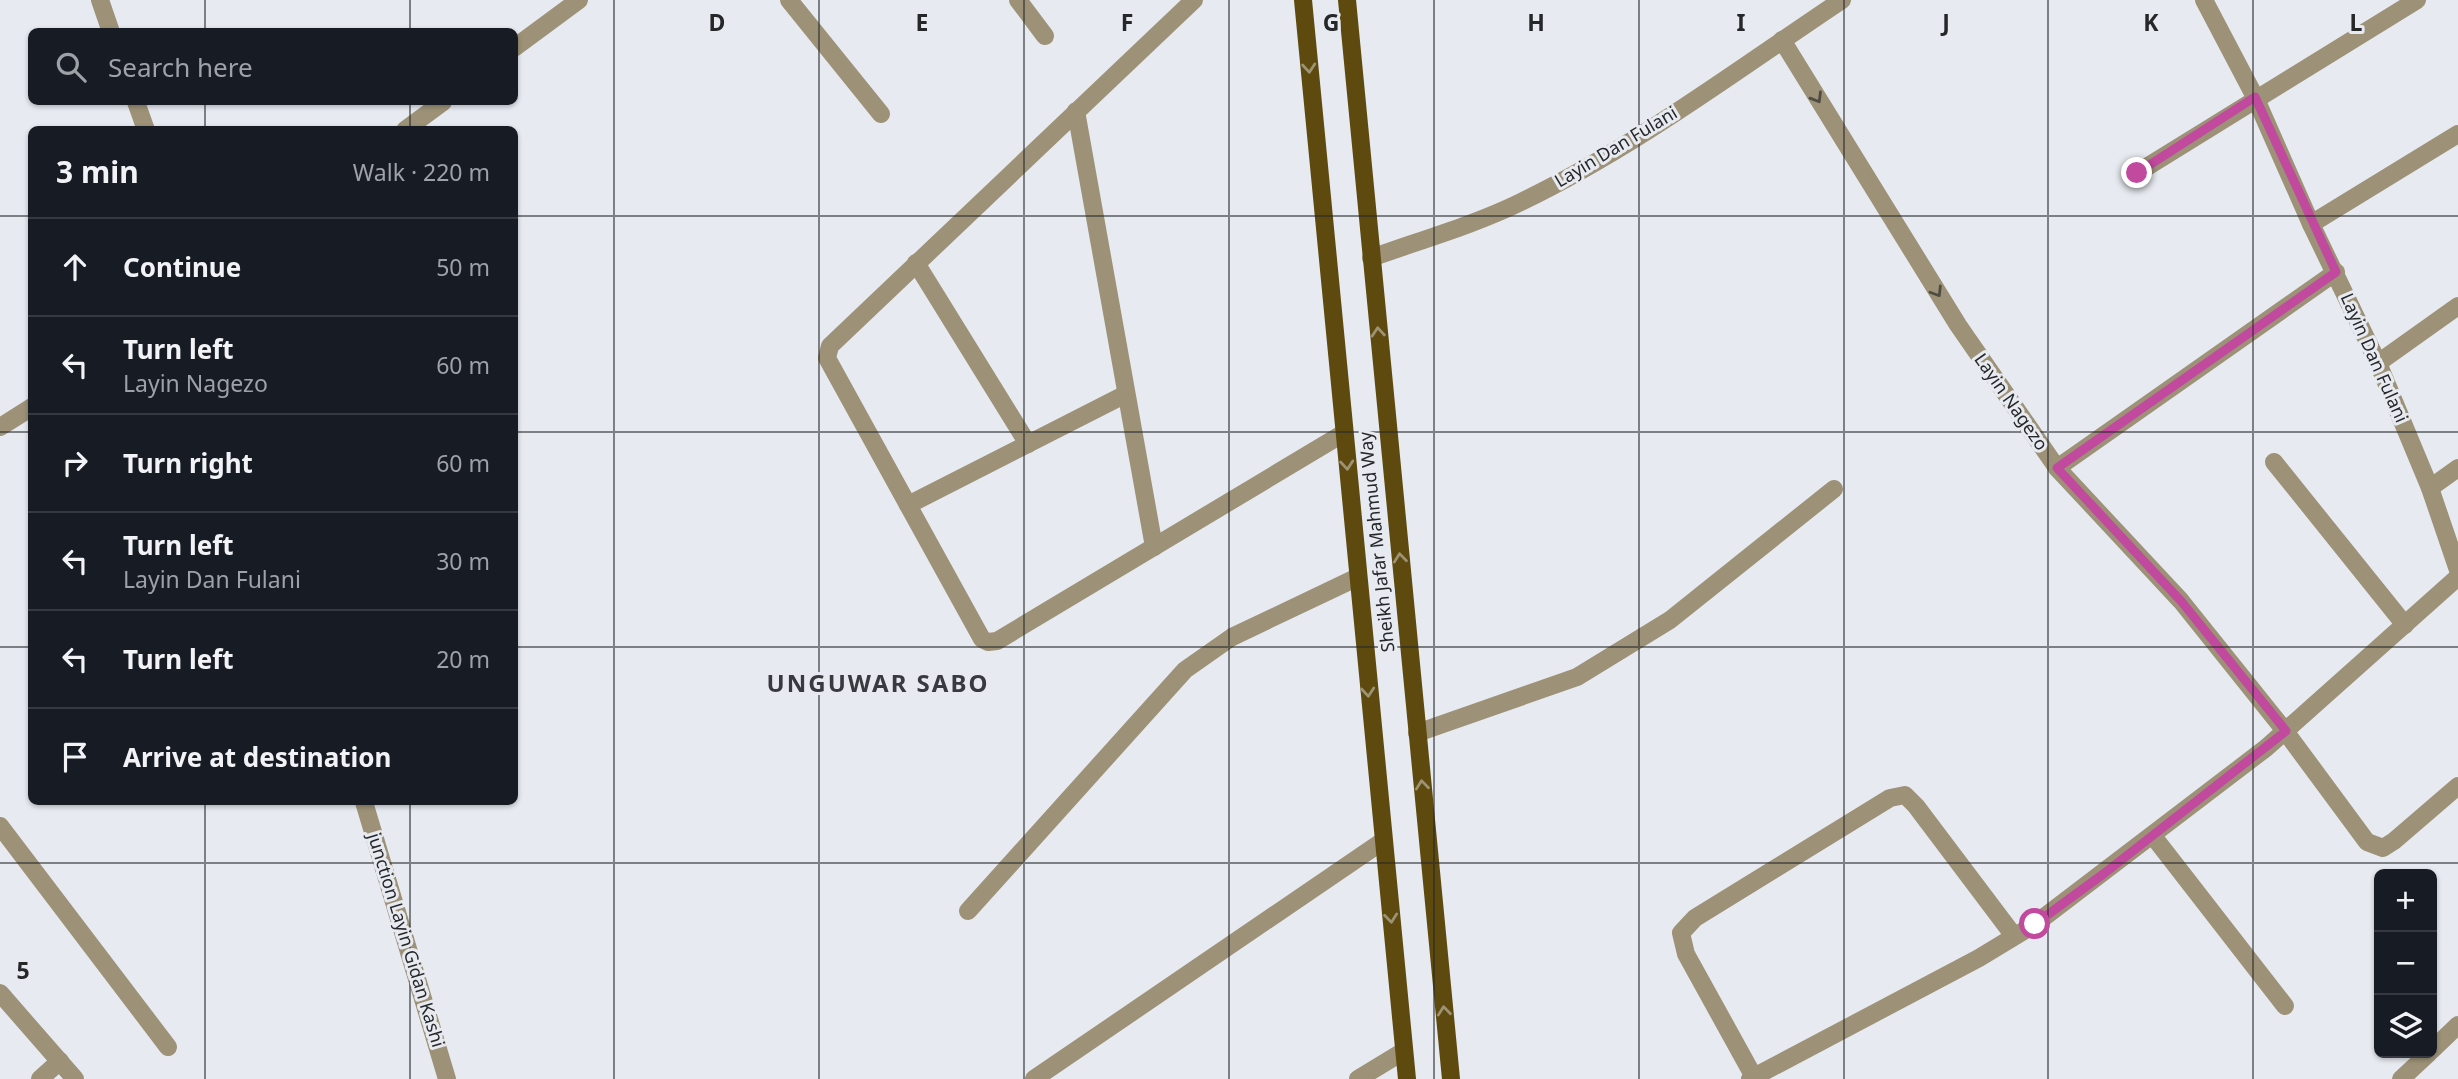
<!DOCTYPE html>
<html lang="en">
<head>
<meta charset="utf-8">
<style>
	:root { --surface:#171b24; --page:#242831; --text:#f1f3f6; --muted:#9ea1a6; --line:#363941 }
	body { margin:0; font-family:"Noto Sans",sans-serif; background:var(--page); color:var(--text) }
	.controls { position:absolute; right:21px; bottom:21px; display:grid; overflow:hidden; border-radius:10px; box-shadow:0 2px 5px #0004 }
	.controls button { width:63px; height:63px; display:grid; place-items:center; padding:0; border:0; border-bottom:2px solid var(--line); background:var(--surface); color:var(--text); font:35px sans-serif }
	.stop { position:absolute; width:21px; height:21px; margin:-16px; border:5px solid #c1499e; border-radius:50%; background:#fff }
	.stop.end { background:#c1499e; border-color:#fff; box-shadow:0 2px 7px #0008 }
	.list { margin:0; padding:0; list-style:none }
	h2 { display:flex; justify-content:space-between; align-items:center; height:91px; margin:0; padding:0 28px; font-size:30px }
	h2 small { font-size:23px; font-weight:400; color:var(--muted) }
	.list li { display:grid; grid-template-columns:46px 1fr auto; gap:21px; align-items:center; box-sizing:border-box; height:98px; padding:0 28px; border-top:2px solid var(--line) }
	.list b { display:block; font-size:26px; white-space:nowrap }
	.list p { margin:0; font-size:23px; white-space:nowrap; color:var(--muted) }
	.list em { font-size:23px; font-style:normal; color:var(--muted) }
	.icon { flex:none; width:38px; height:38px; fill:none; stroke:currentColor; stroke-width:2; stroke-linecap:round; stroke-linejoin:round }
	.map { position:relative; flex:none; width:2458px; height:1079px; overflow:hidden }
	.search { position:absolute; background:var(--surface); box-shadow:0 2px 5px #0004; left:28px; top:28px; width:490px; height:77px; display:flex; align-items:center; gap:18px; box-sizing:border-box; padding:0 24px; border-radius:10px; color:var(--muted); font-size:26px }
	.panel { position:absolute; background:var(--surface); box-shadow:0 2px 5px #0004; left:28px; top:126px; width:490px; height:679px; border-radius:10px }
	.map>svg:first-child { display:block }
	.lines { fill:none; stroke-linecap:round; stroke-linejoin:round }
	.service { stroke:#9d9277; stroke-width:18 }
	.minor { stroke:#9d9277; stroke-width:18 }
	.primary { stroke:#5e4a0f; stroke-width:18 }
	.oneway { stroke:#9c9274 }
	.oneway2 { stroke:#4f4c44 }
	.route { stroke:#c1499e; stroke-width:9 }
	.grid { fill:none; stroke:#252729; stroke-width:2; stroke-opacity:0.55 }
	.labels { text-anchor:middle; stroke-width:6; stroke-linejoin:round; paint-order:stroke }
	.street-label { font-size:18px; fill:#252729; stroke:#e7eaf0 }
	.district-label { font-size:24px; font-weight:bold; letter-spacing:2px; fill:#383a3f; stroke:#e7eaf0 }
	.grid-label { font-size:23px; text-anchor:middle; font-weight:bold; fill:#252729; stroke:#e7eaf0; stroke-width:6; stroke-linejoin:round; paint-order:stroke }
</style>
</head>
<body>
<div class="map">
<svg width="2458" height="1079" viewBox="0 0 2458 1079">
	<rect width="100%" height="100%" fill="#e7eaf0"/>
	<g class="lines">
		<polyline class="service" points="968,911 1185,670 1232,637 1358,577"/>
		<g class="minor">
			<polyline points="100,0 111,32"/>
			<polyline points="789,0 881,114"/>
			<polyline points="1018,0 1045,36"/>
			<polyline points="2204,0 2255,97 2311,224 2378,363 2430,488 2458,570"/>
			<polyline points="1782,40 1958,325 2057,468 2181,601 2285,731 2367,842 2383,848 2394,841 2458,786"/>
			<polyline points="514,48 579,0"/>
			<polyline points="136,102 146,130"/>
			<polyline points="1076,111 1154,547"/>
			<polyline points="405,130 443,102"/>
			<polyline points="2137,173 2417,0"/>
			<polyline points="2311,224 2458,134"/>
			<path d="M1371,258c50,-18 103,-33 150,-56 114,-55 216,-132 321,-202"/>
			<polyline points="916,263 1028,444"/>
			<polyline points="2378,363 2458,306"/>
			<polyline points="1126,394 908,505 982,639 988,642 997,641 1344,433"/>
			<polyline points="0,427 32,407"/>
			<polyline points="2274,462 2405,625"/>
			<polyline points="2057,468 2336,272"/>
			<polyline points="2430,488 2458,468"/>
			<polyline points="908,505 827,358 830,346 1194,0"/>
			<polyline points="1417,733 1577,677 1670,620 1834,489"/>
			<polyline points="364,802 447,1079"/>
			<polyline points="0,826 168,1047"/>
			<polyline points="2153,836 2285,1006"/>
			<polyline points="0,993 75,1079"/>
			<polyline points="2432,1050 2458,1025"/>
			<polyline points="1754,1077 1686,954 1681,933 1695,918 1890,798 1905,795 1916,806 2014,936"/>
			<polyline points="40,1079 60,1061"/>
			<polyline points="1034,1079 1383,841"/>
			<polyline points="1358,1079 1404,1051"/>
			<polyline points="1750,1079 1979,958 2035,924 2266,748 2458,577"/>
			<polyline points="2401,1079 2429,1053"/>
		</g>
		<g class="primary">
			<polyline points="1303,0 1407,1079"/>
			<polyline points="1347,0 1451,1079"/>
		</g>
	</g>
	<defs><path id="oneway-chevron" d="M-2-3.5L2.5 0L-2 3.5" fill="none" stroke-width="1.6" stroke-linecap="round" stroke-linejoin="round" transform="scale(1.75)"/></defs>
	<g class="oneway">
		<use href="#oneway-chevron" transform="translate(1309 68) rotate(85)"/>
		<use href="#oneway-chevron" transform="translate(1378 332) rotate(-95)"/>
		<use href="#oneway-chevron" transform="translate(1347 465) rotate(85)"/>
		<use href="#oneway-chevron" transform="translate(1400 558) rotate(-96)"/>
		<use href="#oneway-chevron" transform="translate(1368 692) rotate(85)"/>
		<use href="#oneway-chevron" transform="translate(1422 785) rotate(-96)"/>
		<use href="#oneway-chevron" transform="translate(1391 918) rotate(84)"/>
		<use href="#oneway-chevron" transform="translate(1444 1011) rotate(-96)"/>
	</g>
	<g class="oneway2">
		<use href="#oneway-chevron" transform="translate(1817 98) rotate(59)"/>
		<use href="#oneway-chevron" transform="translate(1937 292) rotate(58)"/>
	</g>
	<g class="lines">
		<polyline class="route" points="2035,924 2106,872 2286,731 2181,601 2057,468 2336,272 2255,97 2137,173"/>
	</g>
	<path class="grid" d="M205,0v32M410,0v32M614,0v1079M819,0v1079M1024,0v1079M1229,0v1079M1434,0v1079M1639,0v1079M1844,0v1079M2048,0v1079M2253,0v1079M205,102v28M410,102v28M0,216h32M514,216h1944M0,432h32M514,432h1944M0,647h32M514,647h1944M205,802v277M410,802v277M0,863h2458"/>
	<g class="labels">
		<g class="street-label">
			<text transform="translate(1616 147) rotate(-31)" y="6">Layin Dan Fulani</text>
			<text transform="translate(2374 358) rotate(66)" y="6">Layin Dan Fulani</text>
			<text transform="translate(2011 402) rotate(55)" y="6">Layin Nagezo</text>
			<text transform="translate(1377 542) rotate(-96)" y="6">Sheikh Jafar Mahmud Way</text>
			<text transform="translate(406 940) rotate(73)" y="6">junction Layin Gidan Kashi</text>
		</g>
		<g class="district-label">
			<text x="878" y="692">UNGUWAR SABO</text>
		</g>
	</g>
	<g class="grid-label">
		<text x="717" y="31">D</text>
		<text x="922" y="31">E</text>
		<text x="1127" y="31">F</text>
		<text x="1331" y="31">G</text>
		<text x="1536" y="31">H</text>
		<text x="1741" y="31">I</text>
		<text x="1946" y="31">J</text>
		<text x="2151" y="31">K</text>
		<text x="2356" y="31">L</text>
		<text x="23" y="979">5</text>
	</g>
</svg>
<div class="controls">
<button>+</button>
<button>−</button>
<button><svg class="icon" aria-label="layers" viewBox="0 0 24 24"><path d="M12 4l9 5-9 5-9-5zM3 14l9 5 9-5"/></svg></button>
</div>
<div class="stop" style="left:2035px;top:924px"></div>
<div class="stop end" style="left:2137px;top:173px"></div>
<div class="search"><svg class="icon" aria-label="search" viewBox="0 0 24 24"><circle cx="10" cy="10" r="6"/><path d="M15 15l6 6"/></svg>Search here</div>
<section class="panel">
<h2>3 min<small>Walk · 220 m</small></h2>
<ul class="list">
<li><svg class="icon" aria-label="ahead" viewBox="0 0 24 24"><path d="M12 20V5M6 11l6-6 6 6"/></svg><div><b>Continue</b></div><em>50 m</em></li>
<li><svg class="icon" aria-label="left" viewBox="0 0 24 24"><path d="M17 20v-9H6M10 6l-5 5 5 5"/></svg><div><b>Turn left</b><p>Layin Nagezo</p></div><em>60 m</em></li>
<li><svg class="icon" aria-label="right" viewBox="0 0 24 24"><path d="M7 20v-9h11M14 6l5 5-5 5"/></svg><div><b>Turn right</b></div><em>60 m</em></li>
<li><svg class="icon" aria-label="left" viewBox="0 0 24 24"><path d="M17 20v-9H6M10 6l-5 5 5 5"/></svg><div><b>Turn left</b><p>Layin Dan Fulani</p></div><em>30 m</em></li>
<li><svg class="icon" aria-label="left" viewBox="0 0 24 24"><path d="M17 20v-9H6M10 6l-5 5 5 5"/></svg><div><b>Turn left</b></div><em>20 m</em></li>
<li><svg class="icon" aria-label="arrive" viewBox="0 0 24 24"><path d="M6 21V4h12l-3 4 3 4H6"/></svg><div><b>Arrive at destination</b></div></li>
</ul>
</section>
</div>
</body>
</html>
